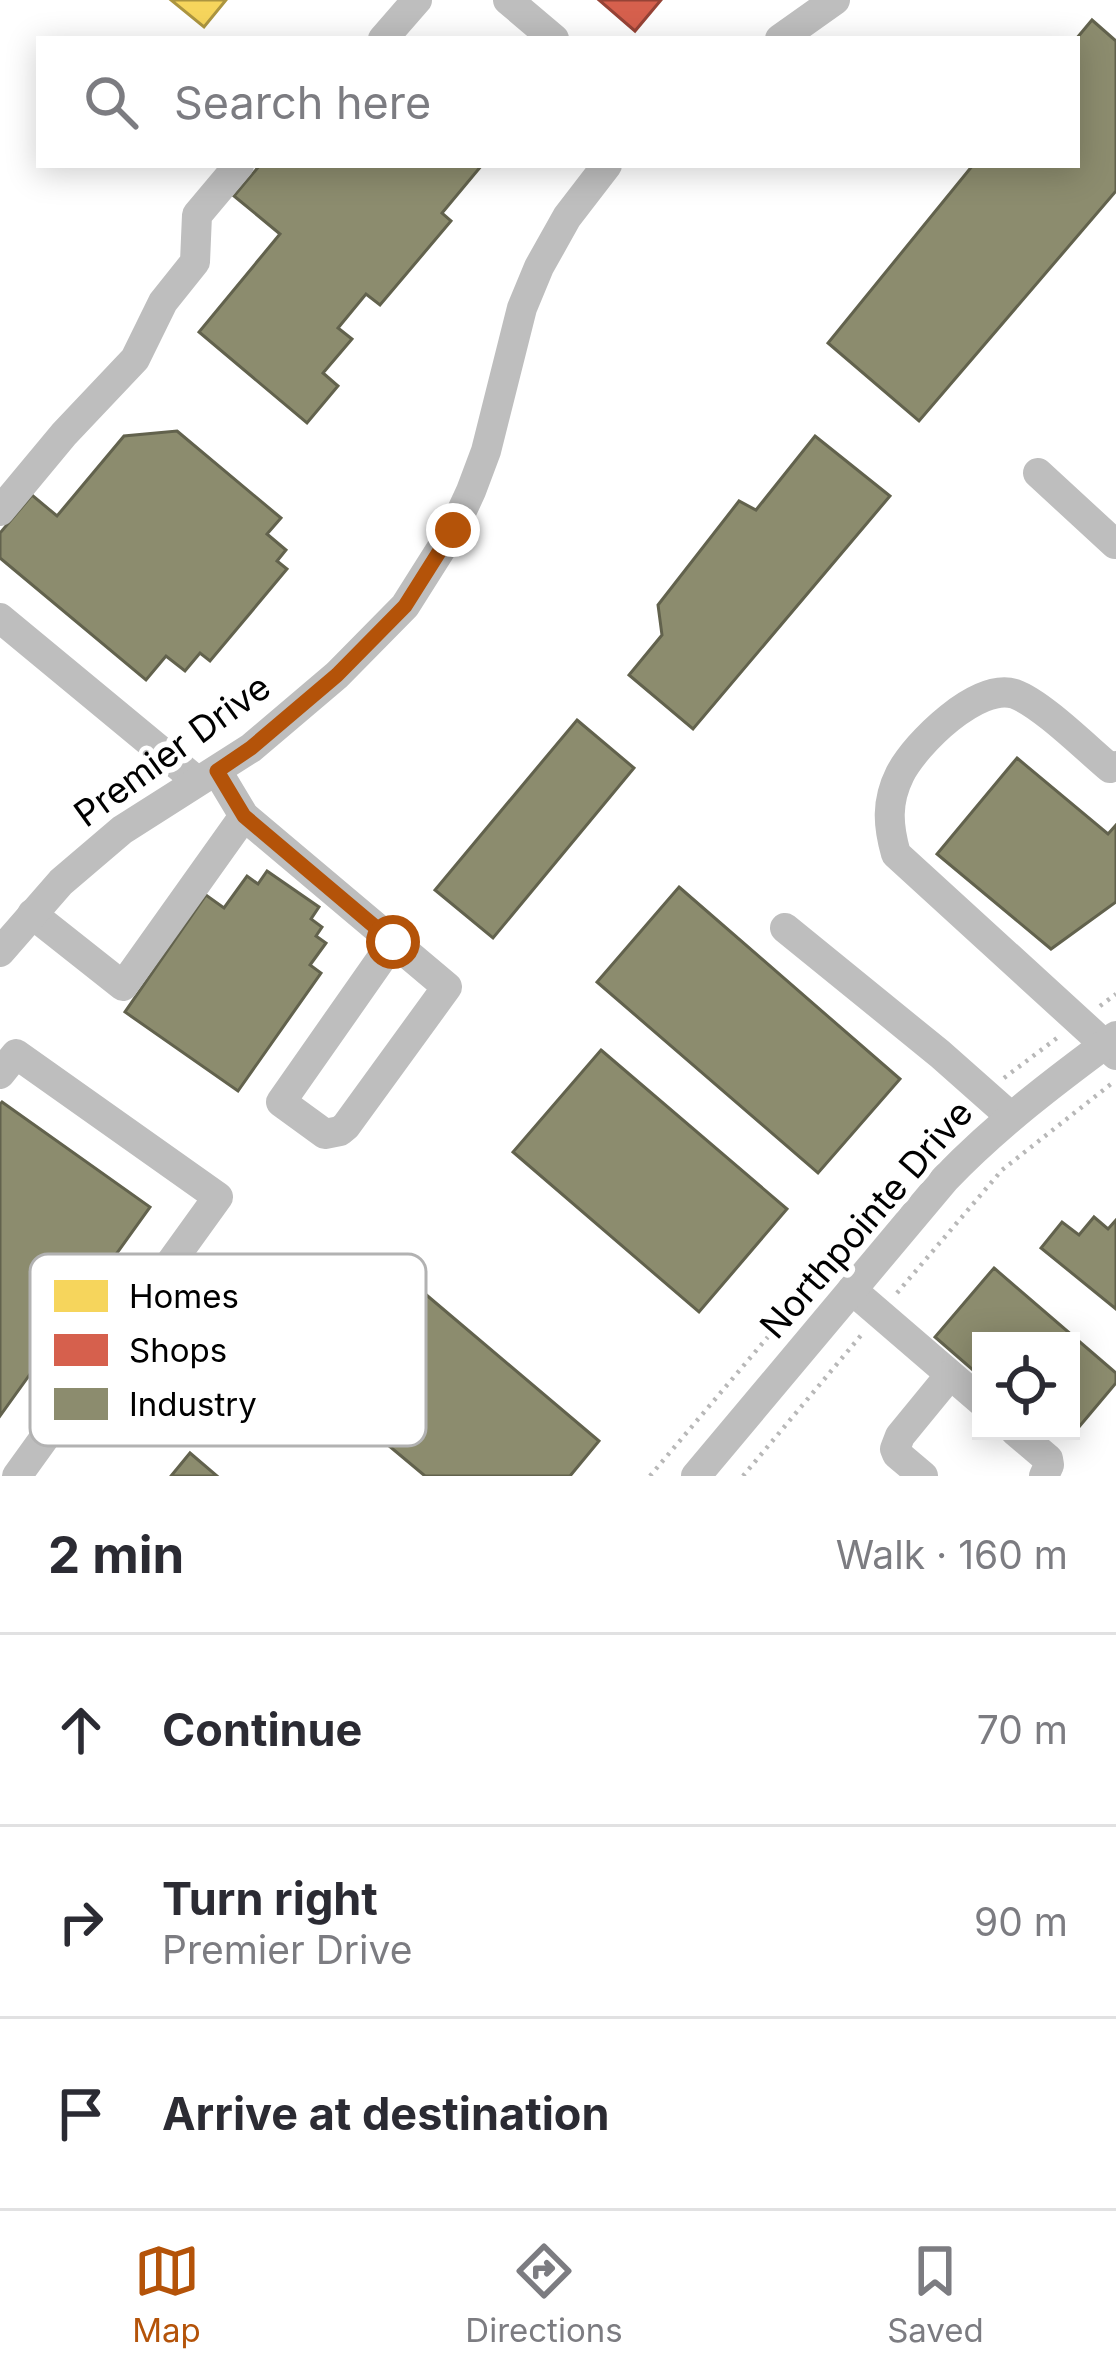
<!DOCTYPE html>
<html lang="en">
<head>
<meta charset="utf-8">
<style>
	:root { --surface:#fff; --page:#f7f7f7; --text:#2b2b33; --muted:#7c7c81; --line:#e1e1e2; --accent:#b45309 }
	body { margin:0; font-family:Inter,sans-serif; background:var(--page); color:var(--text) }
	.controls { position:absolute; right:36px; bottom:36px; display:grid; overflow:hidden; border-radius:0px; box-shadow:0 6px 30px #0003 }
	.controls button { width:108px; height:108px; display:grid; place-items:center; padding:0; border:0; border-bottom:3px solid var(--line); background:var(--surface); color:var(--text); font:60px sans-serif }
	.stop { position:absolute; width:36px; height:36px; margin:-27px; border:9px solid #b45309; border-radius:50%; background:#fff }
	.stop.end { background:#b45309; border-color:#fff; box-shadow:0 3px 12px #0008 }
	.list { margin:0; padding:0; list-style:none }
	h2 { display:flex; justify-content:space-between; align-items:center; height:156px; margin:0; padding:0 48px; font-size:51px }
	h2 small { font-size:39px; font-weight:400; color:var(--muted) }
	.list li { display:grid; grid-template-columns:78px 1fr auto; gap:36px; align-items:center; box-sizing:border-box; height:192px; padding:0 48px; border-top:3px solid var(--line) }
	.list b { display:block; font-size:45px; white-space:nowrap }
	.list p { margin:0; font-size:39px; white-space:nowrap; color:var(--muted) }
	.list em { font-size:39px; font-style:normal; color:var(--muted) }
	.icon { flex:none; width:66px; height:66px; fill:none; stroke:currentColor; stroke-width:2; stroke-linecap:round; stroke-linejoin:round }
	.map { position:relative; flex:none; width:1116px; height:1476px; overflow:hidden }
	.search { position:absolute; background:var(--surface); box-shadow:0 6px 30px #0003; left:36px; right:36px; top:36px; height:132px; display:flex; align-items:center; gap:30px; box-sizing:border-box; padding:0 42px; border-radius:0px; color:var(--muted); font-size:45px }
	.sheet { height:732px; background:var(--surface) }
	nav { display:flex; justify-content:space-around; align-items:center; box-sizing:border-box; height:168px; border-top:3px solid var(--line); background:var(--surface); font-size:33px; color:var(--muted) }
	nav a { display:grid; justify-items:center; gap:6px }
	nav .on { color:var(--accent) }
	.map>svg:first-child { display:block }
	.homes { fill:#f6d55c; stroke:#ac9540; stroke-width:3 }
	.shops { fill:#d6604d; stroke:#964336; stroke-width:3 }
	.industry { fill:#8c8c6e; stroke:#62624d; stroke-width:3 }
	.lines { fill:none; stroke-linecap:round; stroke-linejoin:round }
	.path { stroke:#b8b8b8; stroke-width:4.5; stroke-dasharray:3 6; stroke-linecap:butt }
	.minor { stroke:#bebebe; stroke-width:30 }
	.route { stroke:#b45309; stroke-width:15 }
	.labels { text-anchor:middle; stroke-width:12; stroke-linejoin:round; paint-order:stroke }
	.street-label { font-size:36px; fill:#000; stroke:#fff }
	.key { fill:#fff; stroke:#b2b2b2; stroke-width:3 }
	.key-label { font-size:33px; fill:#000 }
</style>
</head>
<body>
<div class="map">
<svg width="1116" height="1476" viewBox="0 0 1116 1476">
	<rect width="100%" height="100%" fill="#fff"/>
	<polygon class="homes" points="171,0 226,0 204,27"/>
	<polygon class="shops" points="599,0 661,0 635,31"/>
	<g class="industry">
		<polygon points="1092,20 1116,41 1116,191 919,421 828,343 973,165 1077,165 1076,39"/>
		<polygon points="260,165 482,165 442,213 451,221 380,305 366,294 338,328 352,339 323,373 338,386 307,423 199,332 280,234 234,196"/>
		<polygon points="177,431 281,518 267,534 286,550 277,561 287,569 210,661 200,653 185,671 166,656 146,680 0,558 0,533 32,495 57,516 124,436"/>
		<polygon points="815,436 890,496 693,729 629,675 662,635 658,605 739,501 756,510"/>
		<polygon points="577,720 634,768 493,938 435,890"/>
		<polygon points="1017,758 1108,834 1116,825 1116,902 1051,949 937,854"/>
		<polygon points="267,871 319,907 311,919 322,927 316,936 326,943 310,965 321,973 238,1091 125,1012 206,895 224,908 247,876 258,884"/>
		<polygon points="679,887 900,1079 818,1173 597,982"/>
		<polygon points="601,1050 787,1209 699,1312 513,1152"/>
		<polygon points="2,1102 150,1207 0,1416 0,1104"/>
		<polygon points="1094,1217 1108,1229 1116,1220 1116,1309 1041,1248 1062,1222 1079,1235"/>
		<polygon points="994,1268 1116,1373 1116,1383 1073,1434 1070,1431 1071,1341 981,1341 981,1377 935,1337"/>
		<polygon points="417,1287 599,1441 570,1476 425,1476 327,1394"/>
		<polygon points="190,1453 217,1476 171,1476"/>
	</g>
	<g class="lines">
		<g class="path">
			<polyline points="1100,1006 1116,994"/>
			<polyline points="1004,1078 1057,1038"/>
			<polyline points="897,1293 1002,1170 1111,1084"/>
			<polyline points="650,1476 939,1135 963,1113"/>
			<polyline points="743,1476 863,1333"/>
		</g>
		<g class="minor">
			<polyline points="508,0 554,39"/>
			<polyline points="383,39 417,0"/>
			<polyline points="780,39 835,0"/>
			<polyline points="1038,473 1115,544 1116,542"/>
			<polyline points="0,511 64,434 135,359 163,302 195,262 197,215 239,165"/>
			<polyline points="0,618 197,781"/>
			<path d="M1116,766l-6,2c-24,-20 -68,-64 -95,-74 -37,-12 -99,49 -115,80 -14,28 -12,52 -4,80l220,201"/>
			<polyline points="217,771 244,816 447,987 346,1126 340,1131 325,1134 281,1102 393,942"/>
			<polyline points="32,914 123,986 244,816"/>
			<polyline points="785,928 940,1054 1010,1116"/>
			<polyline points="0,952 61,882 122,830 251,748 337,675 405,606 453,530 471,491 486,451 522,308 539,267 567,217 607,165"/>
			<polyline points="0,1074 16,1054 218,1197 17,1476"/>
			<polyline points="852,1290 981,1401"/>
			<polyline points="1015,1431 1048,1459 1049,1465 1044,1476"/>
			<path d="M696,1476l249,-297c52,-54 110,-98 171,-143"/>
			<polyline points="923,1476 897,1454 895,1449 900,1436 950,1375"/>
		</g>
	</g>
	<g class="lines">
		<polyline class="route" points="393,942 244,816 217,771 251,748 337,675 405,606 453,530"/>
	</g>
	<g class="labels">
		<g class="street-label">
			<text transform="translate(172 750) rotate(-36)" y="13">Premier Drive</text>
			<text transform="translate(866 1219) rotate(-49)" y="13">Northpointe Drive</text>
		</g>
	</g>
	<rect x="30" y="1254" width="396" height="192" rx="18" class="key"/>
	<rect x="54" y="1280" width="54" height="32" fill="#f6d55c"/>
	<rect x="54" y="1334" width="54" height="32" fill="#d6604d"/>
	<rect x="54" y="1388" width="54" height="32" fill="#8c8c6e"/>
	<g class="key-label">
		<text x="129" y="1308">Homes</text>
		<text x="129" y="1362">Shops</text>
		<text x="129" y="1416">Industry</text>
	</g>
</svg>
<div class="controls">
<button><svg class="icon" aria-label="locate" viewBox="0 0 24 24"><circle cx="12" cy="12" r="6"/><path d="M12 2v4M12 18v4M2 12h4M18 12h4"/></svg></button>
</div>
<div class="stop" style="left:393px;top:942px"></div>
<div class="stop end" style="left:453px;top:530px"></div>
<div class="search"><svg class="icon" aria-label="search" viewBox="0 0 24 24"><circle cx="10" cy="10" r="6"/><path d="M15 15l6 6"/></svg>Search here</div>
</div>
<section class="sheet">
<h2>2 min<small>Walk · 160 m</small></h2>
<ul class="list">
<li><svg class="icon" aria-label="ahead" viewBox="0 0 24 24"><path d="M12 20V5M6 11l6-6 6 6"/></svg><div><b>Continue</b></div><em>70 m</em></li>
<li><svg class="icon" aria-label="right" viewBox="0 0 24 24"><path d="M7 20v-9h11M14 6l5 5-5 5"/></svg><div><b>Turn right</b><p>Premier Drive</p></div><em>90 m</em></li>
<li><svg class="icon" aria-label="arrive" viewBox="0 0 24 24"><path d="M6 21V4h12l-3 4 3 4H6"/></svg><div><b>Arrive at destination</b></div></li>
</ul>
</section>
<nav>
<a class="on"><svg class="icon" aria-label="map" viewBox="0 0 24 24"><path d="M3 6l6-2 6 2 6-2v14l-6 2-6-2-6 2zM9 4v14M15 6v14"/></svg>Map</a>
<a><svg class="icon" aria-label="directions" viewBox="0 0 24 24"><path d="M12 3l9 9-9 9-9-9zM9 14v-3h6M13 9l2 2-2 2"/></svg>Directions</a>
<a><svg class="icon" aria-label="saved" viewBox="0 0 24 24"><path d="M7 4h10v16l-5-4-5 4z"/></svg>Saved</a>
</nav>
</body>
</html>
